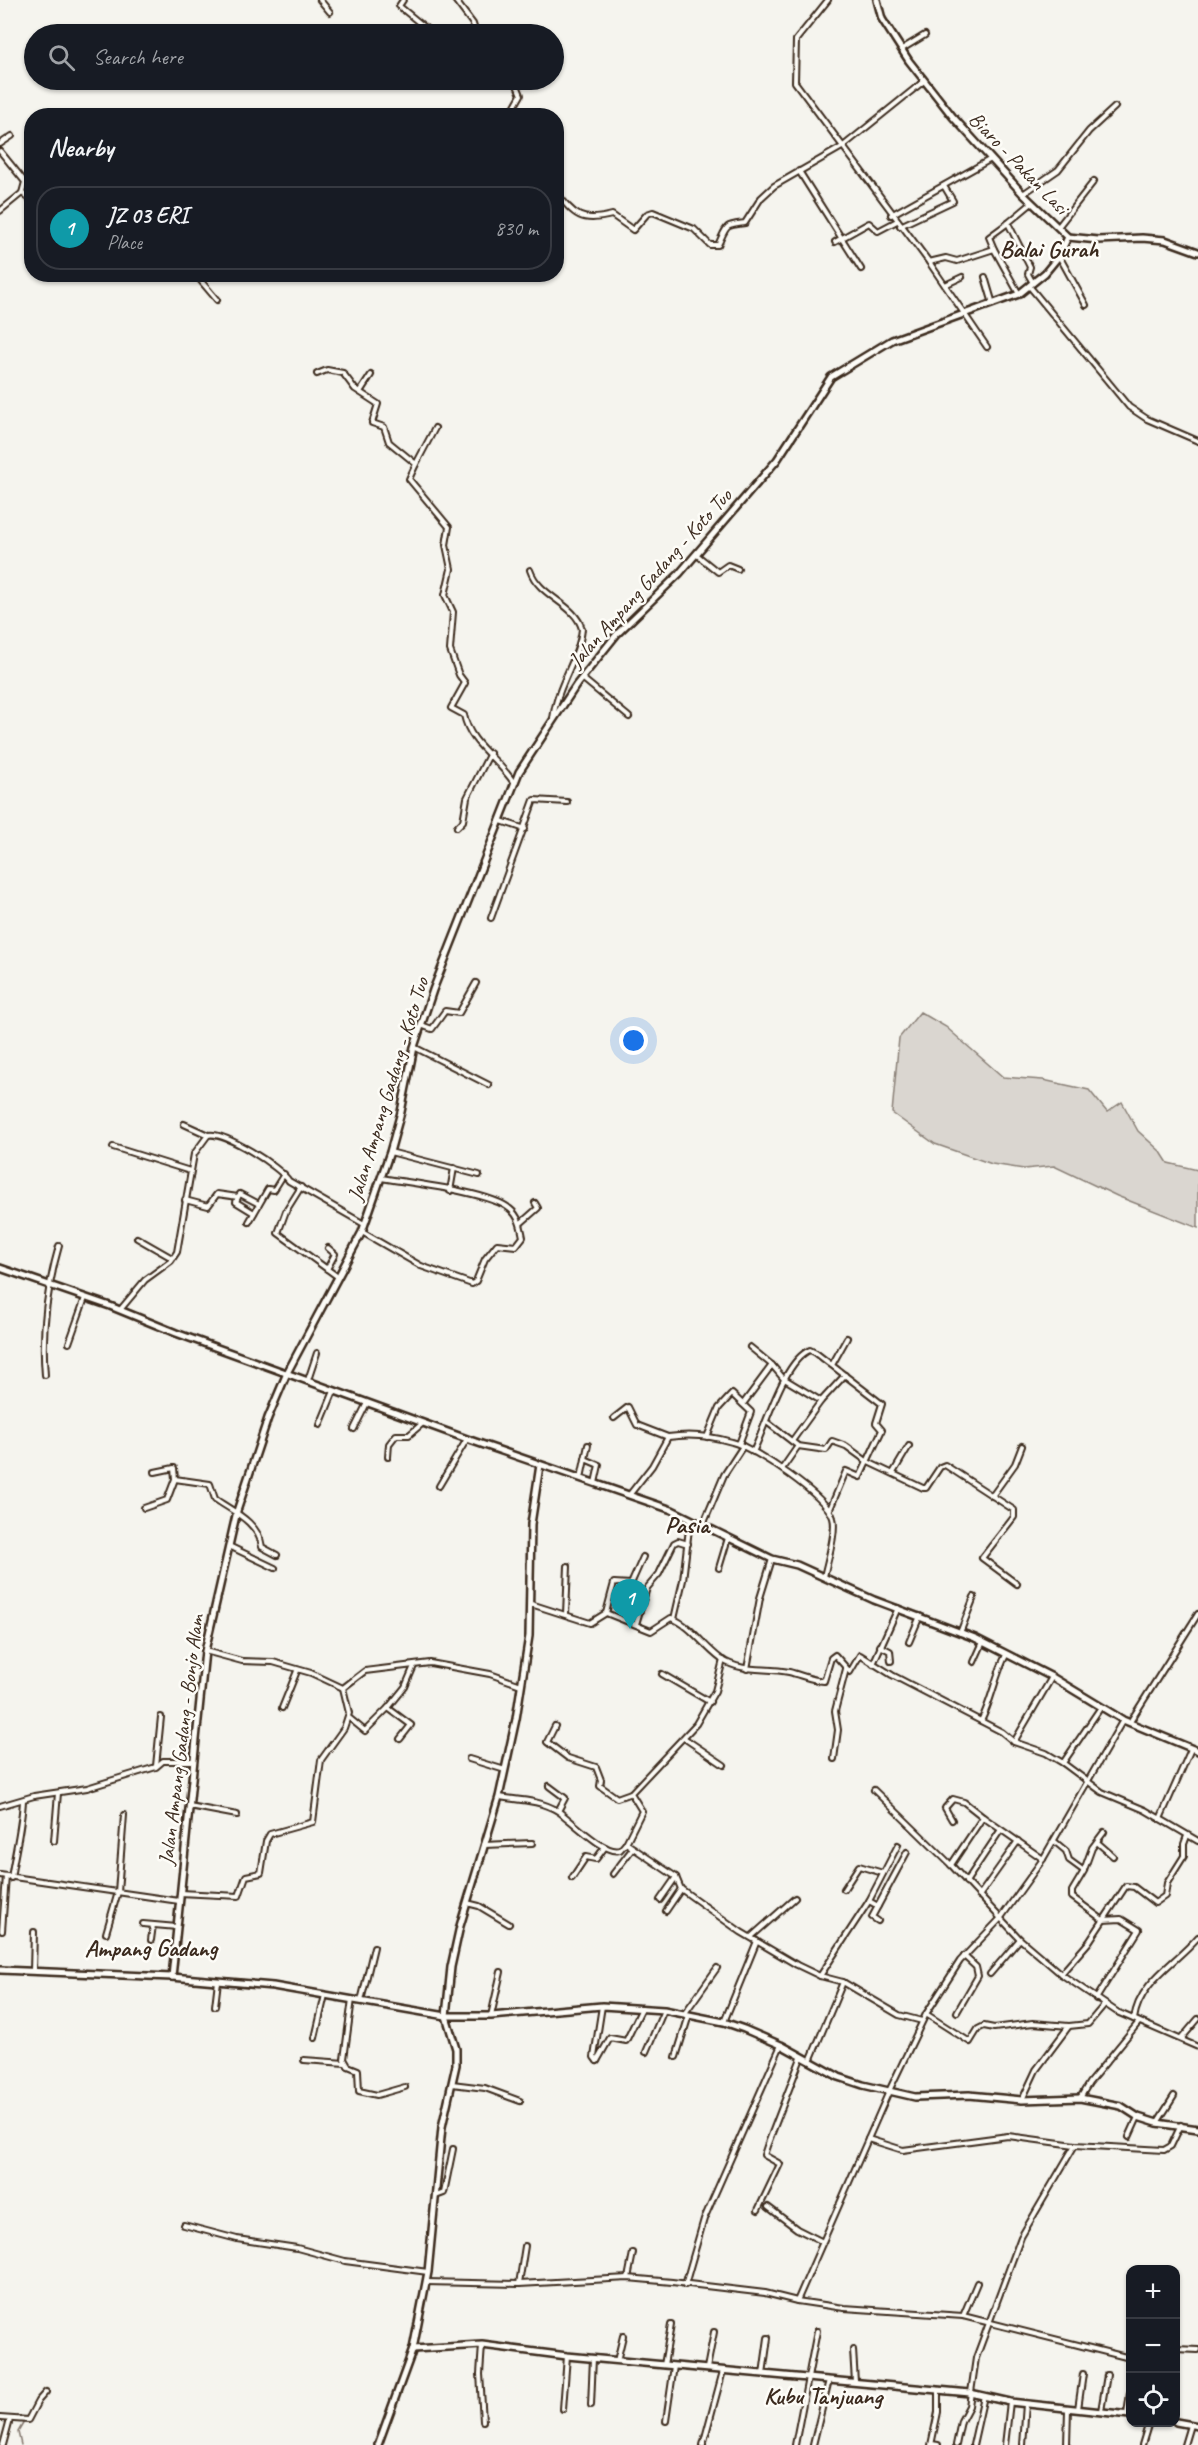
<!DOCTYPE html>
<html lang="en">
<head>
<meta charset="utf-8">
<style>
	:root { --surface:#171b24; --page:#242831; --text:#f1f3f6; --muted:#9ea1a6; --line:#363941; --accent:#0f766e }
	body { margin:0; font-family:Caveat,sans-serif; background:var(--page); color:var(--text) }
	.controls { position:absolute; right:18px; bottom:18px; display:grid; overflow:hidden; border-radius:12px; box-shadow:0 2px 4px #0004 }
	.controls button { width:54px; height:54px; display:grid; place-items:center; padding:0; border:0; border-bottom:2px solid var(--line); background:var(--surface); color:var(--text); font:30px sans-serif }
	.you { position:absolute; left:634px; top:1041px; width:21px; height:21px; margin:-15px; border:4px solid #fff; border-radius:50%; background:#1a73e8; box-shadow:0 0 0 9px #1a73e833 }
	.badge { display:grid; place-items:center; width:39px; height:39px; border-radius:50%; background:var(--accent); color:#fff; font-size:20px; font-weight:700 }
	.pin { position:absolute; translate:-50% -50px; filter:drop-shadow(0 2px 3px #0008) }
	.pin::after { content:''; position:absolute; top:32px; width:21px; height:18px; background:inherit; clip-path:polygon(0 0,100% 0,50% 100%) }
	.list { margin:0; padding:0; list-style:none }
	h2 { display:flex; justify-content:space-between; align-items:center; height:78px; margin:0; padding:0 24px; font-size:26px }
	h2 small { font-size:20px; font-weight:400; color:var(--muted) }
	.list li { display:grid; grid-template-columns:39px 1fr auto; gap:18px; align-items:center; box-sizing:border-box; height:84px; margin:0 12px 12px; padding:0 12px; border:2px solid var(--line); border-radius:24px }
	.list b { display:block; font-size:22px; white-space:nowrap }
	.list p { margin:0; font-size:20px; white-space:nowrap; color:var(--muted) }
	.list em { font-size:20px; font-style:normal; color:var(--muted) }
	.icon { flex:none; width:33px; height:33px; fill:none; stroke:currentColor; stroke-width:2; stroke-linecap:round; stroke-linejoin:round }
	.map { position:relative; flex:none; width:1198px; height:2445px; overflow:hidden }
	.search { position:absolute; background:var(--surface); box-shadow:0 2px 4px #0004; left:24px; top:24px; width:540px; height:66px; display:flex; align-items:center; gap:15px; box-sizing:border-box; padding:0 21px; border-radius:33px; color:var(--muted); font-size:22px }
	.panel { position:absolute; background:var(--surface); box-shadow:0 2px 4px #0004; left:24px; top:108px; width:540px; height:174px; border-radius:24px }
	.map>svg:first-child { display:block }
	.green { fill:#dad6d0; stroke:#8a8077; stroke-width:1.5 }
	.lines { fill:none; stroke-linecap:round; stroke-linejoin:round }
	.stream { stroke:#84786e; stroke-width:1.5 }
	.street-casing { stroke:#3b2a1e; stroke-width:8 }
	.secondary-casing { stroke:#3b2a1e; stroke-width:10 }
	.street { stroke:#fdfcf7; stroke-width:4 }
	.secondary { stroke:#fdfcf7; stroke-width:5 }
	.labels { text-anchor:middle; stroke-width:5; stroke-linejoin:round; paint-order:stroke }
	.street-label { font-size:21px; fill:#3b2a1e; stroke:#fdfcf7 }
	.quarter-label { font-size:24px; font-weight:bold; fill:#3b2a1e; stroke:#fdfcf7 }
</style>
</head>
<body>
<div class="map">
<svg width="1198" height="2445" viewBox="0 0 1198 2445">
	<rect width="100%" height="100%" fill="#f5f4ee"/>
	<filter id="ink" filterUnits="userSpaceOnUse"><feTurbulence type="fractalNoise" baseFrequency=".0167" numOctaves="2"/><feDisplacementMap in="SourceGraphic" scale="12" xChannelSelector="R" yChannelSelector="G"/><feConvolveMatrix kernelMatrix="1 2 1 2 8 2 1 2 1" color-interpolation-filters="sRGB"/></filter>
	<g filter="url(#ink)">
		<polygon class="green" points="920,1012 946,1027 1003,1077 1043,1080 1089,1090 1107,1112 1122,1102 1138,1131 1161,1152 1168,1163 1198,1170 1198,1228 1117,1196 1054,1166 1024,1169 992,1164 935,1144 892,1113 899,1038"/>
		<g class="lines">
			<polyline class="stream" points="21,2445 18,2432 24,2422"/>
			<defs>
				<g id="street">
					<polyline points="320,0 330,12"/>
					<polyline points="403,0 399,6 433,34"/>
					<polyline points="455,0 473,24 476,34"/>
					<polyline points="828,0 796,40 795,82 929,262 987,347"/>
					<polyline points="902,49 925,35"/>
					<polyline points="509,116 521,95 515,80"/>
					<polyline points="0,144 12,136"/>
					<polyline points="0,151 25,182 22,193 0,211"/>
					<polyline points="799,171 861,269"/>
					<path d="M556,192c19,24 25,31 56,23l21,15 14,-16 6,-2 41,17 16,16h8c10,-21 6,-19 27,-22l16,-25 13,-12 68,-39 82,-66"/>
					<polyline points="22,193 32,201"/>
					<polyline points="1023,194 1058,170 1089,131 1115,107"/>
					<polyline points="1032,203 1008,223 1030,267 1028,274 1033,283"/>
					<polyline points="891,215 991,159"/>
					<polyline points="900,226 953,201 944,186"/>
					<polyline points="1058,227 1094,181"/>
					<polyline points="835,242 869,223 878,231 897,221"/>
					<polyline points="994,249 989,237 1008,223"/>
					<polyline points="1059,256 1086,305"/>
					<polyline points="929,262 946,258 957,261 994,249 1019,294"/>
					<polyline points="195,274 217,300"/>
					<polyline points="985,277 993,304"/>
					<polyline points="945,285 962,277"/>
					<polyline points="1030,287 1129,407 1147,419 1198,441"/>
					<path d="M317,374l10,-4 16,3 12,16 23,15 -6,19 12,4 5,15 27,22 -7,15 40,48 -3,18 5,24 -6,26 8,17 -3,38 9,25 6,8 -14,25 13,7c6,30 34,43 50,68"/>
					<polyline points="360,392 371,375"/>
					<polyline points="416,464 435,428"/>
					<polyline points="697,555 718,572 728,565 738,569"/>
					<path d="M530,570c9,27 45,33 52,59 -3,30 -25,55 -29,90"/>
					<polyline points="582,678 629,717"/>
					<polyline points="501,821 525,829"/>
					<polyline points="457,827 463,821 467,798 490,753"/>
					<polyline points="491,918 534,800 567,802"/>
					<polyline points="421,1025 432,1029 445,1011 459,1013 476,983"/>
					<polyline points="414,1047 489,1085"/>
					<polyline points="184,1124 208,1135"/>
					<polyline points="113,1147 190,1171"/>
					<polyline points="390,1152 479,1175"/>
					<polyline points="301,1187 286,1211 278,1233 338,1277"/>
					<polyline points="450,1191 454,1168"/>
					<polyline points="238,1197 236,1202 254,1213"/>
					<polyline points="185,1200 208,1206 217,1194 238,1197 240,1194 259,1204"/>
					<polyline points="249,1222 268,1189 274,1190 284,1174"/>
					<polyline points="521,1223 538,1208 535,1203"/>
					<path d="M362,1232l59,34 51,18 4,-3 9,-22 12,-15 19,2 7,-9c-2,-10 -4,-21 -13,-28 -19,-17 -101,-26 -129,-31"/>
					<polyline points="137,1238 172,1258"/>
					<polyline points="327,1269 335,1254 328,1248"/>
					<path d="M120,1310l25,-30 26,-19 6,-9 17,-98 14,-19c16,-4 72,32 81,46l75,43"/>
					<polyline points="69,1343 85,1298"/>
					<polyline points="750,1347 772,1365"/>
					<polyline points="832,1365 847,1338"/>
					<path d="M45,1375c-4,-45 2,-87 14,-129"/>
					<polyline points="308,1380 317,1353"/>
					<polyline points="743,1404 772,1365 783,1378 821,1401"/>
					<polyline points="614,1418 628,1407 637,1425 668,1437"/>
					<polyline points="768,1423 798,1446 826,1450 832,1441 846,1446 868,1462 923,1488 926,1488 940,1467 945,1465 1014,1510 1014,1517 982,1558 1017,1584"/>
					<polyline points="320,1425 334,1391"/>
					<polyline points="354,1429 367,1403"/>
					<polyline points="707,1437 719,1408 732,1394 751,1412 739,1444"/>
					<polyline points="792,1441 821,1401 845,1375"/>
					<path d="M753,1452c13,-26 31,-92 57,-102l6,3 66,51 -6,19 6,7 -22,47 -14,-6 -16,38"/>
					<polyline points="388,1457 389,1444 396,1435 409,1435 423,1423"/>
					<polyline points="585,1459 599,1465 595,1483"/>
					<polyline points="782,1469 798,1446"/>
					<polyline points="155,1472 174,1468 175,1479"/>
					<polyline points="893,1473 909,1446"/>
					<polyline points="581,1478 588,1445"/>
					<polyline points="439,1486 467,1439"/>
					<path d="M630,1494l22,-28 16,-29c20,-3 44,-1 64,5 21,5 96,55 101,76 4,13 -6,44 -9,59"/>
					<polyline points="992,1496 1015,1464 1022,1446"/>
					<path d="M144,1508l23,-8 8,-21 35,5 5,15c17,12 44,23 47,48l15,8"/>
					<polyline points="703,1525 724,1475 743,1446"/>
					<polyline points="229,1546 275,1568"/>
					<polyline points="719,1568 728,1538"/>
					<path d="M531,1604l59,19 16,-10 45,18 20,-13c20,7 32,28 50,41 21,14 44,8 68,13 12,3 22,8 35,9l7,-23 4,-3 15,17 10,-17 32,20 110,57 12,10 32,11 17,10 39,29 43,18 53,31"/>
					<polyline points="606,1613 614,1583 631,1584 643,1557"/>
					<polyline points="566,1614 568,1566"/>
					<polyline points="674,1619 683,1580 690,1520"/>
					<polyline points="636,1624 647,1588 659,1574 674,1543 678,1541 688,1544"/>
					<polyline points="960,1633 974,1597"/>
					<polyline points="909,1642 920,1616"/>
					<polyline points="880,1646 890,1651 891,1661"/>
					<polyline points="205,1651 242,1661 273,1662 311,1673 343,1688 365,1671 430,1663 490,1674 521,1685"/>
					<polyline points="974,1662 983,1642"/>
					<polyline points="873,1664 898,1608"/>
					<polyline points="747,1669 760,1598 772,1559"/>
					<polyline points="662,1674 710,1702"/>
					<polyline points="282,1708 297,1671"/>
					<polyline points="348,1717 365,1731 388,1708"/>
					<path d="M981,1721c11,-21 14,-45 25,-66"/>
					<polyline points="1130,1722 1198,1614"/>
					<polyline points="555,1726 547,1742 568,1758 596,1767 601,1780 600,1786 617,1798 631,1793"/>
					<polyline points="684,1738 724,1765"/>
					<polyline points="400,1739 411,1725 388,1708 405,1687 414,1666"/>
					<polyline points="1014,1742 1052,1677"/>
					<polyline points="469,1759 505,1770"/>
					<polyline points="834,1759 838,1730 835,1711 846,1669"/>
					<polyline points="1063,1763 1101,1707"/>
					<polyline points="156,1766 161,1717"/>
					<polyline points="549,1786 565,1798 558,1811"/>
					<polyline points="874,1790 951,1865 1020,1939 1061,1974 1117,2012 1198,2047"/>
					<path d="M499,1797c20,3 41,3 59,14 13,9 47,44 62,39l6,-7 16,-32 -11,-18 65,-69 19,-33 8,-31"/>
					<polyline points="0,1806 34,1796 87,1788 156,1767 163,1761 193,1761"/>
					<polyline points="189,1806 237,1815"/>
					<polyline points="1160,1819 1191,1749"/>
					<polyline points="952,1820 945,1808 953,1799 964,1802 983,1817"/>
					<polyline points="54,1841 58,1793"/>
					<polyline points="1054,1841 1066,1851 1069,1860 1084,1871 1072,1891 1072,1897 1103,1920 1121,1919 1139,1930 1096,1999"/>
					<polyline points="1097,1842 1113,1856"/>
					<polyline points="626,1843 676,1877 681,1889 741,1932 797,1965 820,1976 843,1982 899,2015 922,2021"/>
					<polyline points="484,1845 532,1843"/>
					<polyline points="951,1865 983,1817 1043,1859"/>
					<polyline points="1084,1870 1092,1848 1104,1832"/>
					<polyline points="613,1874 633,1848"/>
					<polyline points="0,1875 179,1901"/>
					<path d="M11,1878c4,-26 11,-53 12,-78"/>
					<polyline points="572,1878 586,1857 596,1859 605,1847"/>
					<polyline points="966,1882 1000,1831"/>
					<polyline points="844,1889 859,1866 883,1873"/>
					<polyline points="180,1893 239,1896 246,1876 261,1873 266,1841 270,1834 313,1822 321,1760 344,1728 349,1713 343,1688"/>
					<polyline points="979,1896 1018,1841"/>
					<polyline points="660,1900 676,1877"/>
					<polyline points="869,1901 878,1906 907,1852"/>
					<polyline points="467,1903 479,1906 509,1924"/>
					<polyline points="878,1906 872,1917 878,1921"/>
					<polyline points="666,1911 681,1889"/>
					<polyline points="143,1924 177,1927"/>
					<polyline points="2,1931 6,1876"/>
					<polyline points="106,1933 118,1892 124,1815"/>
					<polyline points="751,1937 795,1898"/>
					<polyline points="151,1940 153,1925"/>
					<polyline points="33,1971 34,1932"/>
					<polyline points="990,1974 1020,1939"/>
					<polyline points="1061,1974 1089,1942 1126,1886 1134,1887 1155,1903 1165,1896 1167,1883 1184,1856 1184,1844 1187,1836"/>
					<polyline points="820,1976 869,1901 898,1845"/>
					<polyline points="352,1999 344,2059 348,2066 358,2070 359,2091 377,2095 405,2087"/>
					<polyline points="361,2001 374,1947"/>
					<polyline points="215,2006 218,1981"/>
					<polyline points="957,2012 978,1976 976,1967 964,1956"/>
					<polyline points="685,2013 717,1968"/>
					<polyline points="926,2014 970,2042 978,2029 984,2026 994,2028 1033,2023 1069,2026"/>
					<polyline points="491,2016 501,1972"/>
					<path d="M1134,2019c5,-37 41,-55 64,-82"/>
					<polyline points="724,2022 757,1941"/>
					<polyline points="315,2038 325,1995"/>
					<polyline points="1181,2039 1198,2019"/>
					<polyline points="646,2052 664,2010"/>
					<polyline points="676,2057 689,2015"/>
					<polyline points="304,2060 345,2063"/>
					<polyline points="597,2061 610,2038 626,2041 642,2008"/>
					<polyline points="597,2061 594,2057 602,2006"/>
					<polyline points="810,2061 843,1982"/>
					<polyline points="452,2084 485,2088 520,2101"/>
					<polyline points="1080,2098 1089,2083 1139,2022"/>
					<polyline points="1022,2100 1036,2070 1069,2026 1088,2024 1104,2005"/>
					<polyline points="1157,2123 1174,2096"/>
					<polyline points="1129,2137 1138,2117"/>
					<polyline points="868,2139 903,2150 1008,2136 1075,2145 1164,2150 1171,2146 1181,2125"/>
					<polyline points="436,2196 444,2193 453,2149"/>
					<polyline points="768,2207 797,2229 823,2242"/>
					<polyline points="758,2210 780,2164 764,2155 767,2146 801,2058"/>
					<polyline points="184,2225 237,2239 297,2248 345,2261 428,2272"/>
					<polyline points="628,2278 633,2253"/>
					<polyline points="426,2282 519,2284 628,2278 672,2282 765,2293 797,2301 844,2308 963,2316 1130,2358"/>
					<polyline points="519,2284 525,2246"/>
					<polyline points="685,2285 704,2219 781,2045"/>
					<polyline points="797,2301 890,2089 926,2014 960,1961 1000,1919 1043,1859 1123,1720"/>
					<polyline points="963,2316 977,2283"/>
					<polyline points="482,2345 480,2374 483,2421"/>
					<polyline points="1176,2349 1198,2350"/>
					<polyline points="853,2350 855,2382"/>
					<polyline points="617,2361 623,2336"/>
					<polyline points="664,2365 671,2325"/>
					<polyline points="707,2368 714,2332"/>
					<polyline points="763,2374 768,2338"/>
					<polyline points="591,2405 593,2358"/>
					<polyline points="563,2409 567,2356"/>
					<polyline points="1078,2409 1083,2374"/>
					<polyline points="1101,2411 1107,2375"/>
					<polyline points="1127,2414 1130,2393"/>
					<polyline points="0,2418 28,2420 38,2401 46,2392"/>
					<polyline points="666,2421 674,2366"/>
					<polyline points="932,2444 938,2445"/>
					<polyline points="3,2445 10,2419"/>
					<polyline points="703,2445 723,2371"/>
					<polyline points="795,2445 817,2331"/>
					<polyline points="813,2445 829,2380"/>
					<polyline points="931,2445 938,2412 938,2390"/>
					<polyline points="956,2445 961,2421 969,2406 976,2358 1021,2237 1075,2145"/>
					<polyline points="973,2445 984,2396"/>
					<polyline points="1005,2445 1010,2402"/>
					<polyline points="1023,2445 1026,2404"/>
					<polyline points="1067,2445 1068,2409"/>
					<polyline points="1142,2445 1149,2422"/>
					<polyline points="1184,2445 1190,2425"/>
				</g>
				<g id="secondary">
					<polyline points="877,0 882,19 909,61 953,117 1023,194 1068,237 1098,240 1142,238 1165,240 1198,252"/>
					<polyline points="0,1268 110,1306 176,1333 467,1439 672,1510 772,1559 797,1565 874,1600 975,1638 1052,1677 1123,1720 1198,1751"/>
					<polyline points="0,1970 172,1977 273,1986 446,2016 491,2016 602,2006 664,2010 724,2022 744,2029 781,2045 839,2077 863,2085 915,2097 969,2095 1022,2100 1080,2098 1121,2106 1138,2117 1157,2123 1198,2129"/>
					<polyline points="172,1977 205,1651 237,1511 268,1418 287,1373 362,1232 390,1152 401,1112 414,1047 433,990 519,772 577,684 617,634 679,574 777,460 831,377 892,340 1019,294 1045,273 1059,256 1068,237"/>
					<polyline points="413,2349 482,2345 567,2356 970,2393 1010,2402 1130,2415"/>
					<polyline points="1176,2422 1198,2426"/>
					<polyline points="378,2445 413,2349 428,2272 442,2127 456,2065 456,2049 446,2016 451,1967 460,1926 499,1797 516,1719 529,1636 531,1524 540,1465"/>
				</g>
			</defs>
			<use href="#street" class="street-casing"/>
			<use href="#secondary" class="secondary-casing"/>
			<use href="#street" class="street"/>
			<use href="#secondary" class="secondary"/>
		</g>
	</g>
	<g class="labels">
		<g class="street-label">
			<text transform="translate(1019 163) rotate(46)" y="7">Biaro - Pakan Lasi</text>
			<text transform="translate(650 578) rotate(-48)" y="7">Jalan Ampang Gadang - Koto Tuo</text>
			<text transform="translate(388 1089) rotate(-73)" y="7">Jalan Ampang Gadang - Koto Tuo</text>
			<text transform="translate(181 1740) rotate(-83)" y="7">Jalan Ampang Gadang - Bonjo Alam</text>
		</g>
		<g class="quarter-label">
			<text x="1049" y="257">Balai Gurah</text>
			<text x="687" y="1533">Pasia</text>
			<text x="151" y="1956">Ampang Gadang</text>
			<text x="823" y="2404">Kubu Tanjuang</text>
		</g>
	</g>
</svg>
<div class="controls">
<button>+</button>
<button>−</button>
<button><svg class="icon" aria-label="locate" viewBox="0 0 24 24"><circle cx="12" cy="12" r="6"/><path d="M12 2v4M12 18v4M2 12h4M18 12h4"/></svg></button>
</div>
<div class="you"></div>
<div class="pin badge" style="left:630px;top:1629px;background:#0f9aa8">1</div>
<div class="search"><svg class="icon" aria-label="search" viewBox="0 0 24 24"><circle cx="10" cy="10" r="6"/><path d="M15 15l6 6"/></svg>Search here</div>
<section class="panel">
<h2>Nearby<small></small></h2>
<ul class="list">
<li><span class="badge" style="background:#0f9aa8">1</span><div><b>JZ 03 ERI</b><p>Place</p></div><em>830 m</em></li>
</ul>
</section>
</div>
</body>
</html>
